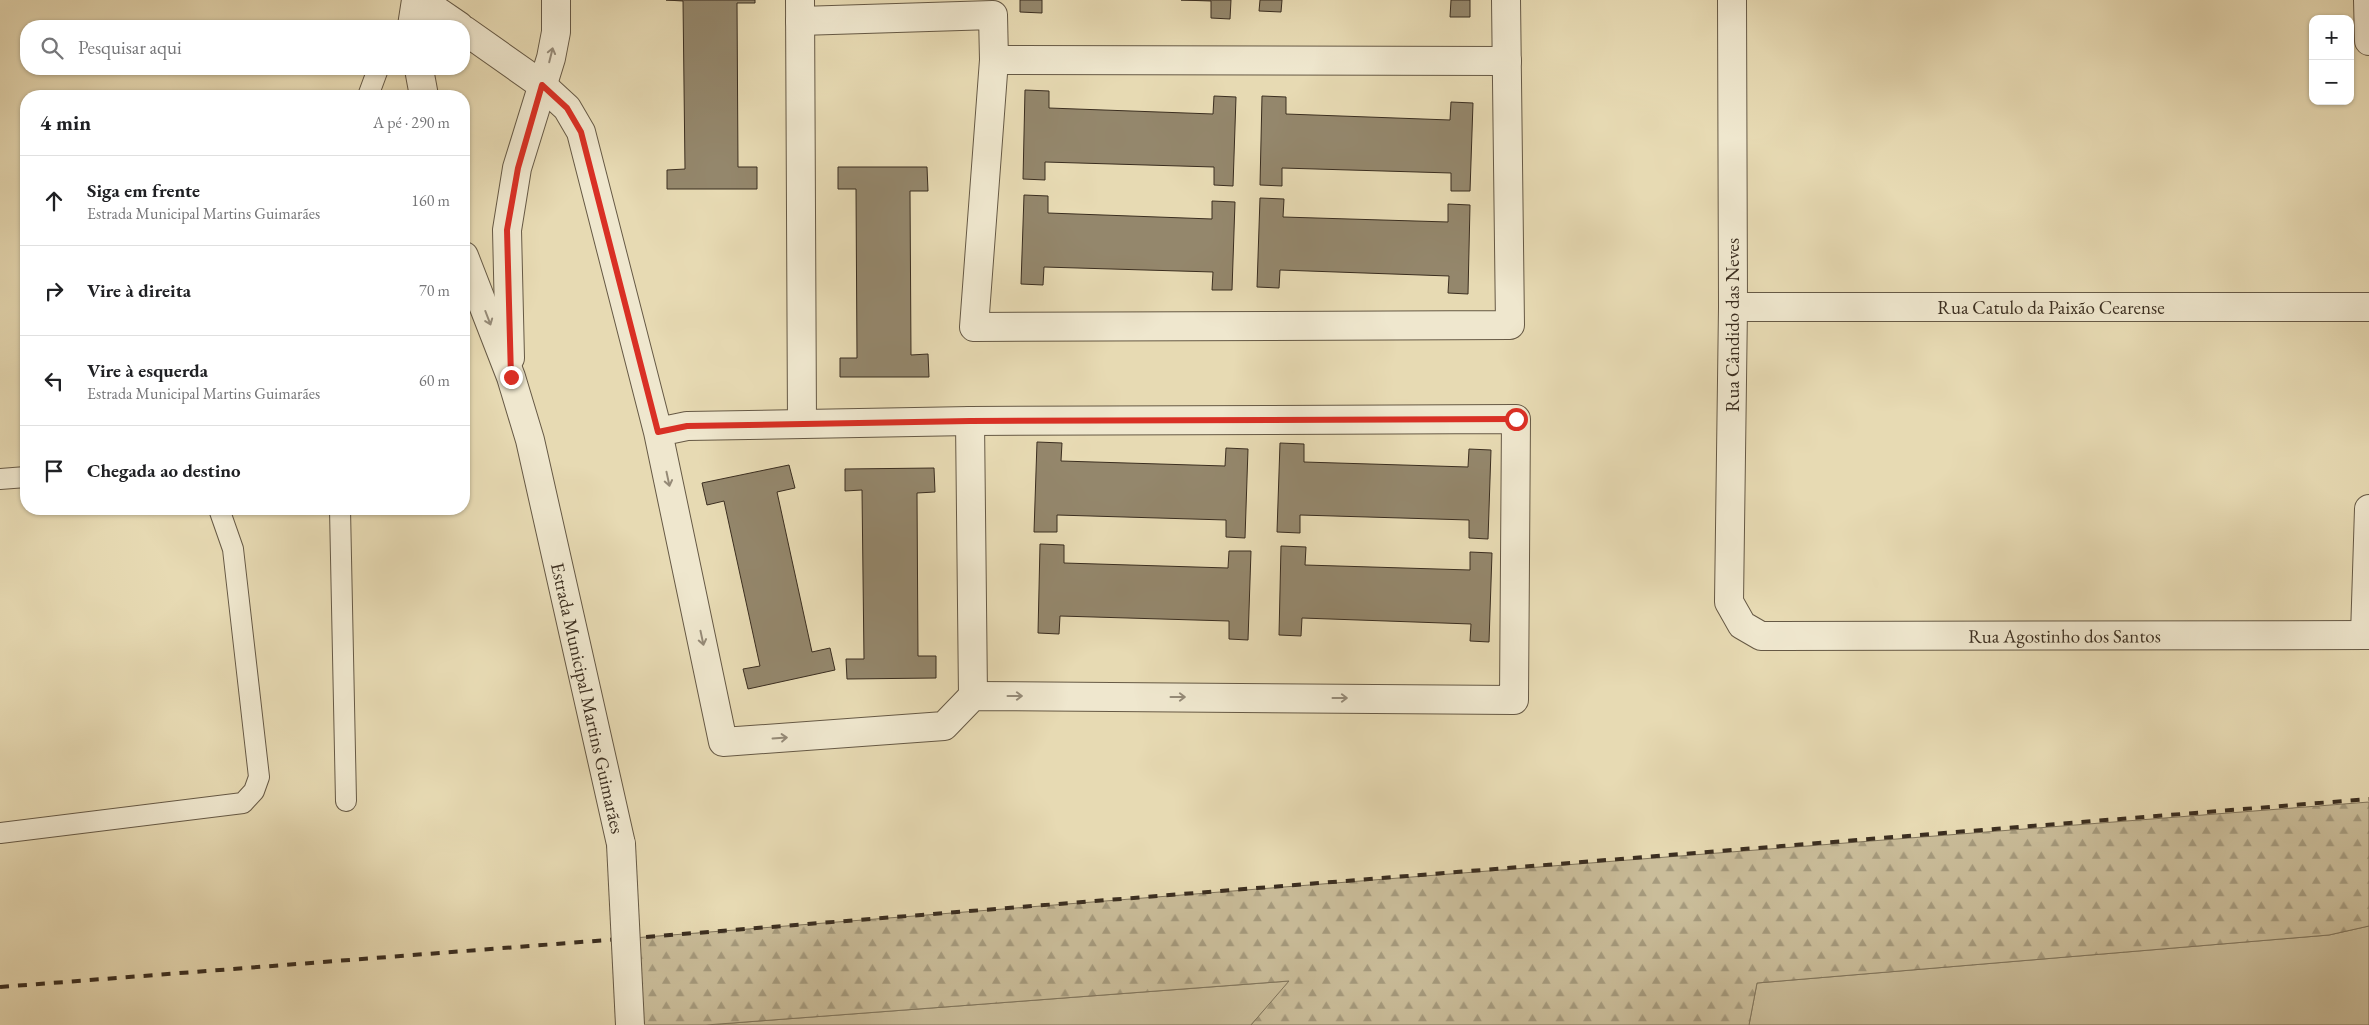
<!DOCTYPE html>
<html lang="pt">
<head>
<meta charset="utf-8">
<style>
	:root { --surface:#fff; --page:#f6f6f6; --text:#202124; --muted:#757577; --line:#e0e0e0 }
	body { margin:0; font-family:"EB Garamond",serif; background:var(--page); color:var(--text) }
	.controls { position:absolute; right:15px; top:15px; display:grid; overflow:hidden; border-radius:10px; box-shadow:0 1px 4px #0004 }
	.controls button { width:45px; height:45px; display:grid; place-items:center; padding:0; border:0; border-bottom:1px solid var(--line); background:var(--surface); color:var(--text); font:25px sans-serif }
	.stop { position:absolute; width:15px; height:15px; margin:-11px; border:4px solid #d93025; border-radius:50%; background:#fff }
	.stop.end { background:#d93025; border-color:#fff; box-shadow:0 1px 5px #0008 }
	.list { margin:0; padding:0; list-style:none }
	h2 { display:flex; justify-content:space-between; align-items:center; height:65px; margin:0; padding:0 20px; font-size:21px }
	h2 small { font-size:16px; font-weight:400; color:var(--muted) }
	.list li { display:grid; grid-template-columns:32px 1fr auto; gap:15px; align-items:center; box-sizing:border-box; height:90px; padding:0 20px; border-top:1px solid var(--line) }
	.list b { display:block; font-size:19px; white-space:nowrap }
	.list p { margin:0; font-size:16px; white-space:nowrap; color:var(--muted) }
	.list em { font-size:16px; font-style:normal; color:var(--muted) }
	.icon { flex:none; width:28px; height:28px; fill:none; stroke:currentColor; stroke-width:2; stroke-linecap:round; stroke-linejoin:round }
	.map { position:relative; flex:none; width:2369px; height:1025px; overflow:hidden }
	.search { position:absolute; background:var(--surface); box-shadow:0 1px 4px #0004; left:20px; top:20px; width:450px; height:55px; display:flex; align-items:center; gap:12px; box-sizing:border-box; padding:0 18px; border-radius:20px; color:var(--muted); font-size:19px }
	.panel { position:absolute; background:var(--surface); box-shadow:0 1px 4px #0004; left:20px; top:90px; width:450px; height:425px; border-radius:20px }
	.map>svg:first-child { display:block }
	.green { fill:#cabd9a; stroke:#82765d }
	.forest { fill:url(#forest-firs); stroke:#82765d }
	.building { fill:#94876c; stroke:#3b2e20 }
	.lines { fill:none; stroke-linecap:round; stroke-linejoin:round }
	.lane-casing { stroke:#665945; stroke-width:22 }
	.street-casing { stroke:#665945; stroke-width:30 }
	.lane { stroke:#efe7ce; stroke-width:20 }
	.street { stroke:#efe7ce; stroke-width:28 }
	.rail { stroke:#3b2e20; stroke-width:4; stroke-dasharray:9 9; stroke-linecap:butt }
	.street-bridge-casing { stroke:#665945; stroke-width:30; stroke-linecap:butt }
	.street-bridge { stroke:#efe7ce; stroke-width:28 }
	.oneway { stroke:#958a77 }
	.route { stroke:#d93025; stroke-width:6 }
	.labels { text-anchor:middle; stroke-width:4.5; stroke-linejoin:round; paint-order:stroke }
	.street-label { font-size:19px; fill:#3b2e20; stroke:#efe7ce }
</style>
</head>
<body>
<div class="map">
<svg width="2369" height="1025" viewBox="0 0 2369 1025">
	<defs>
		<pattern id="forest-firs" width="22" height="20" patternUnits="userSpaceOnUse" patternTransform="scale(1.25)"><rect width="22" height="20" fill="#cabd9a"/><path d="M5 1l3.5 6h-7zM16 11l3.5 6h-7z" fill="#a59a7d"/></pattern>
	</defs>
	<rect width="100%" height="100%" fill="#e7dab3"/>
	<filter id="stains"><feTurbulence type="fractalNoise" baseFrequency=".004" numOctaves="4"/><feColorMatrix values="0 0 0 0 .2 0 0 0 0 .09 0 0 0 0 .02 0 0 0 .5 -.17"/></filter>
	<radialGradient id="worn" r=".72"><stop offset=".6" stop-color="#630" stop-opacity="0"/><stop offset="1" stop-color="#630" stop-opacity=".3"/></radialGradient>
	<g class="green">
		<polygon points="2369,926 2369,1025 1749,1025 1757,983 2329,935"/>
		<polygon points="1290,981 1251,1025 706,1025"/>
	</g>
	<polygon class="forest" points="2369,802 2369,926 2329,935 1757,983 1749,1025 1251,1025 1289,981 706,1025 631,1025 633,938"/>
	<g class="building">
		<polygon points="666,0 755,0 755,3 737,3 738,167 757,167 757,189 667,189 667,170 685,169 683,1"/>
		<polygon points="1020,0 1042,0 1042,13 1020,12"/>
		<polygon points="1181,0 1231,0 1230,19 1211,18 1211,1"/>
		<polygon points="1260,0 1282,0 1281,12 1259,11"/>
		<polygon points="1451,0 1470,0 1470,17 1450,17"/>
		<polygon points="1025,90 1049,91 1049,108 1213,114 1214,96 1236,97 1233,186 1214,185 1214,167 1045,162 1045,180 1023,179"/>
		<polygon points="1262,96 1286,97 1286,114 1450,120 1451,102 1473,103 1470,191 1451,191 1451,173 1282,168 1282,186 1260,185"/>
		<polygon points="838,167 927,167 928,191 910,191 911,355 928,354 929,377 840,377 840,358 857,358 856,189 838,189"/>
		<polygon points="1024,195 1048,196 1048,213 1212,219 1212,201 1235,202 1232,290 1212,290 1213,272 1044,267 1043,285 1021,284"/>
		<polygon points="1260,198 1284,199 1283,217 1448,222 1448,204 1470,205 1468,294 1448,293 1449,276 1280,270 1279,288 1257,287"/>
		<polygon points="1037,442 1062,443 1061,461 1225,466 1226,448 1248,449 1245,538 1226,537 1226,520 1057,515 1057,532 1034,532"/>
		<polygon points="1280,443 1304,444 1304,462 1468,467 1469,449 1491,450 1488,539 1469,538 1469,520 1300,515 1300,533 1277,532"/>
		<polygon points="789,465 795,488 777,492 812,652 830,648 835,670 748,689 743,669 760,666 724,501 707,505 702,483"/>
		<polygon points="934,468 935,492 917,493 918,656 936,656 936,678 847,679 846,659 864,659 862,490 845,491 845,469"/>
		<polygon points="1040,544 1064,545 1064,563 1228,568 1229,551 1251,551 1248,640 1229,639 1229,621 1060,616 1059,634 1038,633"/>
		<polygon points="1281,546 1306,547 1305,565 1470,570 1470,552 1492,553 1489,642 1470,641 1471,624 1302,618 1301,636 1279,635"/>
	</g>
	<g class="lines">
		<defs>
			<g id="lane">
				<polyline points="368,96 378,69"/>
				<polyline points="0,479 26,477"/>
				<polyline points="340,509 346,801"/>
				<polyline points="0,833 243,803 254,791 259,777 233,549 219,509"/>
			</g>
			<g id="street">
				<polyline points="421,0 459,26"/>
				<polyline points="800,0 802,424"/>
				<path id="s1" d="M1732,0l1,307 -4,295 13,23 19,11 608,-1"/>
				<polyline points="2368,0 2369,41"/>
				<polyline points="800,21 993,15 994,60 974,327 1510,325 1506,0"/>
				<polyline points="412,26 416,0"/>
				<polyline points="464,30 542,85 567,108 581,132 658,432 723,742 944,726 973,696 1514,700 1516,419 970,421 687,426 658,432"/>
				<polyline points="994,60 1507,61"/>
				<polyline points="419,69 424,96"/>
				<path id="s2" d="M464,256l47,121 19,63 91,404"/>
				<path id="s3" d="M1733,307h636"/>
				<polyline points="510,358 507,230 517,168 551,58 556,32 556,0"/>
				<polyline points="970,421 973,696"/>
				<polyline points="2365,635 2369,509"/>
			</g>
		</defs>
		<use href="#lane" class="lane-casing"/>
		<use href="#street" class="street-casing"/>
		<use href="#lane" class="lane"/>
		<use href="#street" class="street"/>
		<polyline class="rail" points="0,987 633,938 2369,799"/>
		<defs>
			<polyline id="street-bridge" points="621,844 630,1025"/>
		</defs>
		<use href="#street-bridge" class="street-bridge-casing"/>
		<use href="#street-bridge" class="street-bridge"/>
	</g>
	<defs><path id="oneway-shaft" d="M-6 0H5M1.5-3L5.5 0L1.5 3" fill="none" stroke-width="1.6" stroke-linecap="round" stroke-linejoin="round" transform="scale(1.25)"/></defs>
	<g class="oneway">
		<use href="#oneway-shaft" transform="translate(551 55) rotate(-76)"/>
		<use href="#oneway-shaft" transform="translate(488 318) rotate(69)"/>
		<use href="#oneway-shaft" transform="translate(668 479) rotate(78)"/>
		<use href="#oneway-shaft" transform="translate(702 638) rotate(78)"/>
		<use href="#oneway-shaft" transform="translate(1015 696)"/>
		<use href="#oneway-shaft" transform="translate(1178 697)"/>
		<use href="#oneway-shaft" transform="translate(1340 698)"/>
		<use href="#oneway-shaft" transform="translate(780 738) rotate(-4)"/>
	</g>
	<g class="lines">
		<polyline class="route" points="511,377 507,230 518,168 542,85 567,108 581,132 658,432 687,426 970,421 1516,419"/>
	</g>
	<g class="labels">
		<g class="street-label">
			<text dy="7" stroke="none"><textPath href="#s3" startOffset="318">Rua Catulo da Paixão Cearense</textPath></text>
			<text transform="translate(1732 325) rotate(-90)" y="7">Rua Cândido das Neves</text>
			<text dy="7" stroke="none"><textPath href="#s1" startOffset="954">Rua Agostinho dos Santos</textPath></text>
			<text dy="7" stroke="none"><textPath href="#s2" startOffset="460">Estrada Municipal Martins Guimarães</textPath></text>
		</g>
	</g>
	<rect width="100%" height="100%" filter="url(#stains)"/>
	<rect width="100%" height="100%" fill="url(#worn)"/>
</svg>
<div class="controls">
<button>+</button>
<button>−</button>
</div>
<div class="stop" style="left:1516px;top:419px"></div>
<div class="stop end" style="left:511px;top:377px"></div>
<div class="search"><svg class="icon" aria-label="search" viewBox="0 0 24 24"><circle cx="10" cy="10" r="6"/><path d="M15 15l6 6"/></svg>Pesquisar aqui</div>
<section class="panel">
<h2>4 min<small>A pé · 290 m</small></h2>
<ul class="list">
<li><svg class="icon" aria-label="ahead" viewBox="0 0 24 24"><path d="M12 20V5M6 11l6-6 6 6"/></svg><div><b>Siga em frente</b><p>Estrada Municipal Martins Guimarães</p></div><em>160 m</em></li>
<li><svg class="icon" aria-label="right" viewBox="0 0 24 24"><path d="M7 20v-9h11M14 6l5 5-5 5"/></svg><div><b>Vire à direita</b></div><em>70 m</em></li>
<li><svg class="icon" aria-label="left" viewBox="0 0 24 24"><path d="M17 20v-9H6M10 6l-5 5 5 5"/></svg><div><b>Vire à esquerda</b><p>Estrada Municipal Martins Guimarães</p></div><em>60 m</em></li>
<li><svg class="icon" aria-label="arrive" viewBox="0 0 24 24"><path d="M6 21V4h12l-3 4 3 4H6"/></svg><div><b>Chegada ao destino</b></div></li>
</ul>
</section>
</div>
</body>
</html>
